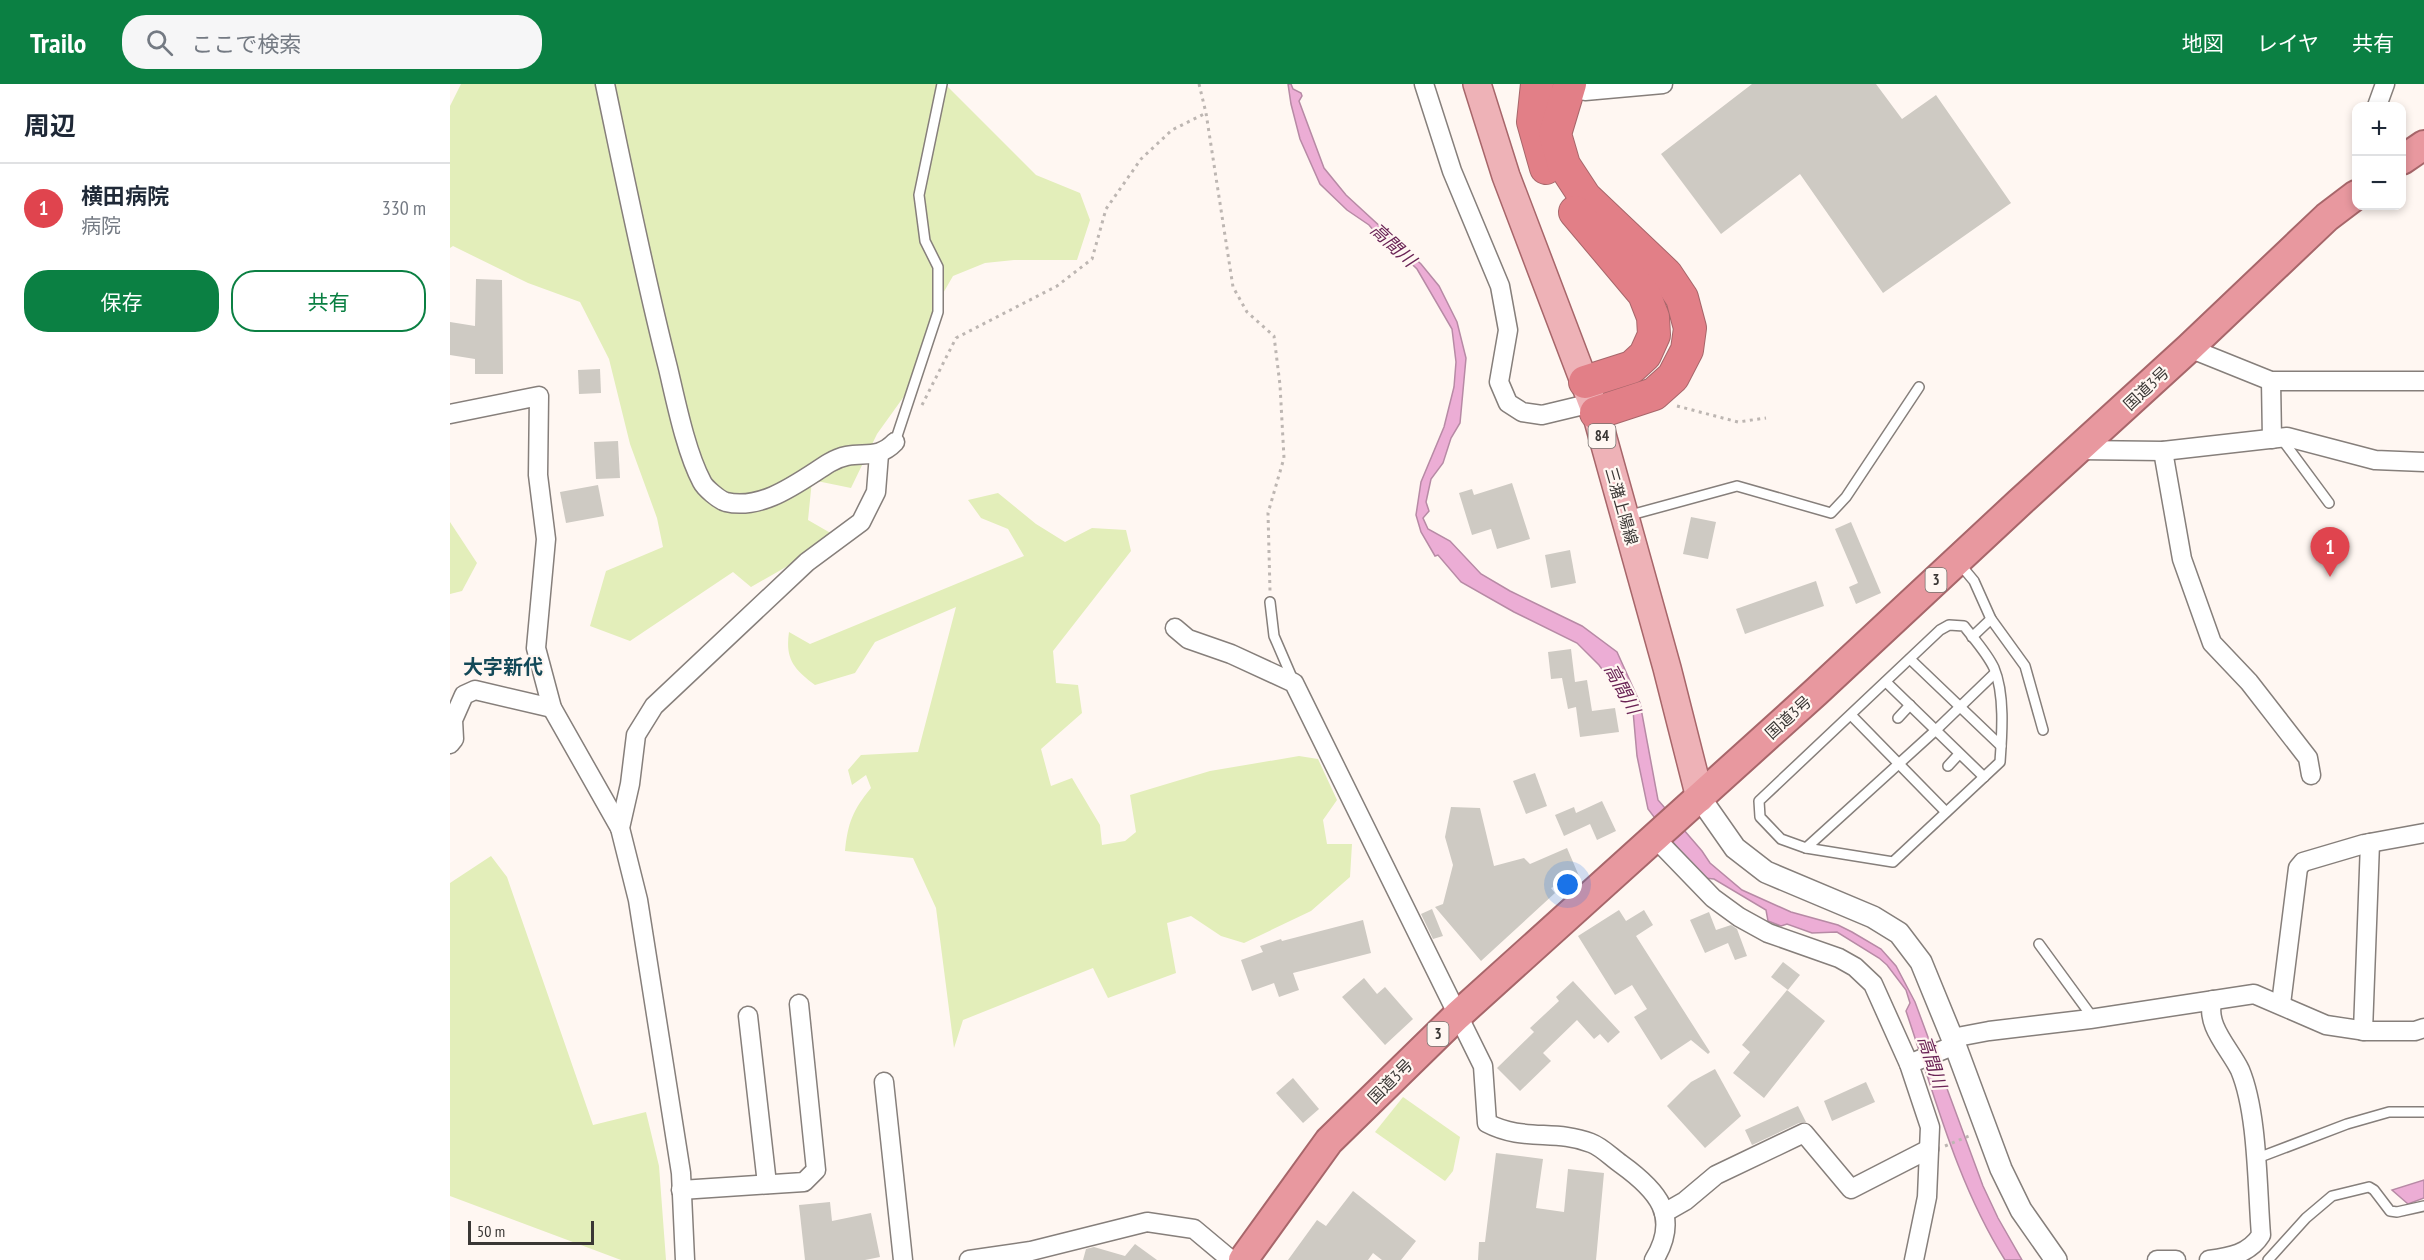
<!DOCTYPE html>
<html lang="ja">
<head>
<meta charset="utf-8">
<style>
	:root { --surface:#fff; --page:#f6f6f7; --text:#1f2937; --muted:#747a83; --line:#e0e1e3; --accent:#0b8043 }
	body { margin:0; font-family:"PT Sans Narrow","Noto Sans JP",sans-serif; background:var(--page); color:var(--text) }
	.controls { position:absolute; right:18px; top:18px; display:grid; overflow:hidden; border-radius:12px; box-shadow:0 3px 9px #0003 }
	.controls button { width:54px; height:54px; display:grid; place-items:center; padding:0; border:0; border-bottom:2px solid var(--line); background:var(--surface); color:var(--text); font:30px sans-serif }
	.scale { position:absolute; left:18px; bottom:15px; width:126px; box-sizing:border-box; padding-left:6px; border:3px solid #3a3735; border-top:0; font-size:16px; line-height:21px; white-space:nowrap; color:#3a3735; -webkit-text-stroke:4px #fff7f2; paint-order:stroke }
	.you { position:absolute; left:1118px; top:801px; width:21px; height:21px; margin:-15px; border:4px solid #fff; border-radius:50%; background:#1a73e8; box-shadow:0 0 0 9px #1a73e833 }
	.badge { display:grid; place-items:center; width:39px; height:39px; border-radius:50%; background:var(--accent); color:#fff; font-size:20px; font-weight:700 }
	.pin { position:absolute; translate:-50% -50px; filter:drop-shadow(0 2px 3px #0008) }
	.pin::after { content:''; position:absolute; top:32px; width:21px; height:18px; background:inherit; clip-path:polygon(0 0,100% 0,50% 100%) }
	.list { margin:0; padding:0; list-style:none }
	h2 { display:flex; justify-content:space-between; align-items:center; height:78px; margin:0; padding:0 24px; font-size:26px }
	h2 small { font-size:20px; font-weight:400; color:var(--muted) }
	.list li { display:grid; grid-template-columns:39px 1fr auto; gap:18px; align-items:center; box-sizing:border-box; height:90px; padding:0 24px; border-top:2px solid var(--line) }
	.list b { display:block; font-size:22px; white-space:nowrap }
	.list p { margin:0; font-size:20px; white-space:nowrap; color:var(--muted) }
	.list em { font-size:20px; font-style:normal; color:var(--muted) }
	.actions { display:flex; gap:12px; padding:18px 24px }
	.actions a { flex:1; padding:14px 0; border:2px solid var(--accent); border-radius:24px; text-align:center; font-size:21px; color:var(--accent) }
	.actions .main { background:var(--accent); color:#fff }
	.icon { flex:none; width:33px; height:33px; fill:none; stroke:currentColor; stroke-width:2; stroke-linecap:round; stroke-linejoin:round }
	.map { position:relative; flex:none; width:1974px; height:1176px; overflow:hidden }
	header { display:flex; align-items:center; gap:36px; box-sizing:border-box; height:84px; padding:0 30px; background:var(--accent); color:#fff }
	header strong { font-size:28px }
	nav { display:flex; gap:33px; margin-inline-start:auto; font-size:21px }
	.search { width:420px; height:54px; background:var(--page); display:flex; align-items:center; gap:15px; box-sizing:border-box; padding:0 21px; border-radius:24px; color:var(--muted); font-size:22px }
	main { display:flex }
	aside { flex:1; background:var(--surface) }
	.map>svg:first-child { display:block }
	.green { fill:#e3eeba }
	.water { fill:#ecadd5; stroke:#b78aa5; stroke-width:1.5 }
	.building { fill:#cecac3 }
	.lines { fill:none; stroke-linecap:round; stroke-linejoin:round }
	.service-casing { stroke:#867f7b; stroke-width:12 }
	.minor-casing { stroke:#867f7b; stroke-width:21 }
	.tertiary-casing { stroke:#867f7b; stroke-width:24 }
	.primary-casing { stroke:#a7666a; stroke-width:30 }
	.trunk-casing { stroke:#a7666a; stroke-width:32 }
	.motorway-casing { stroke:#a7666a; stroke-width:34 }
	.path { stroke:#bdb6b2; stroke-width:3; stroke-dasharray:3 4.5; stroke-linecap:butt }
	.service { stroke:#fff; stroke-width:9 }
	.minor { stroke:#fff; stroke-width:18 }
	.tertiary { stroke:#fff; stroke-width:21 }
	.primary { stroke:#eeb2b7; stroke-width:27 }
	.trunk { stroke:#e8989f; stroke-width:28 }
	.motorway { stroke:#e27f87; stroke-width:32 }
	.labels { text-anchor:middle; stroke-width:4.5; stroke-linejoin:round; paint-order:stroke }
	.shield { fill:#fff7f2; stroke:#75716e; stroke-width:1.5 }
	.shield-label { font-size:15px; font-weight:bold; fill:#3a3735 }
	.street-label { font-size:16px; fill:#3a3735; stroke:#fff7f2 }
	.water-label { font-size:18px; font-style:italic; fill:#6a2355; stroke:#fff7f2 }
	.quarter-label { font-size:20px; font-weight:bold; fill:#134958; stroke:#fff7f2 }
</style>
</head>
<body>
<header>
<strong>Trailo</strong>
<div class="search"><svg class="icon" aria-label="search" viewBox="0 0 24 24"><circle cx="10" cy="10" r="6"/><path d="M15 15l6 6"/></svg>ここで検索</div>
<nav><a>地図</a><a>レイヤ</a><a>共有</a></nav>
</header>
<main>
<aside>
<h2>周辺<small></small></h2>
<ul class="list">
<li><span class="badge" style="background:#e0444e">1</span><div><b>横田病院</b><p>病院</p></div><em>330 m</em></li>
</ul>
<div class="actions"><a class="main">保存</a><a>共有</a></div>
</aside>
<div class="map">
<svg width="1974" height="1176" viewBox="0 0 1974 1176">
	<rect width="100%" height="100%" fill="#fff7f2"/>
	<g class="green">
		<polygon points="11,0 495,0 586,91 630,109 640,136 627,176 564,176 535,179 503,192 484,225 460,304 427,350 401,404 362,396 358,436 384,451 336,483 301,503 283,488 180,557 140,542 156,487 213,463 207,434 180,360 159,275 130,218 78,199 3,162 0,164 0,22"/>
		<path d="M548,409l38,31 29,18 27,-14 34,2 5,21 -78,100 3,32 22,2 4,28 -41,36 10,37 21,-8 28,47 2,20 23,-4 11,-9 -6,-37 80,-24 89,-15 19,3 19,41 -14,20 4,24h25l-2,33 -39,34 -67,32 -23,-7 -30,-20 -24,7 9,50 -68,25 -15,-30 -130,52 -9,28 -18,-140 -23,-50 -68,-7c3,-29 8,-41 26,-63l-5,-13 -14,10 -4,-15 13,-15 57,-3 38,-145 -81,35 -20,31 -40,12c-21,-16 -30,-26 -26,-53l21,12 214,-88 -16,-27 -27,-11 -13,-18z"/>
		<polygon points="0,438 27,479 12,507 0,510"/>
		<polygon points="41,772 57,793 143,1041 196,1028 209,1082 216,1176 171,1176 0,1112 0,799"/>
		<polygon points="953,1013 1010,1053 1003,1087 995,1097 925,1048"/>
	</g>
	<g class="water">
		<path d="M838,0h3l2,5 8,4 1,3 -3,5 25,67 22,27 75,69 18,22 18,36 9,36 -6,65 -9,15 -8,25 -12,16 -5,23 3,9 -6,7 5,11 22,12 31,33 29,17 72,35 35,26 23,51 18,97 44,51 8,12 32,27 49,22 47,13 14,7 29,17 15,17 19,36 68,184 15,32 24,42h-17c-48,-76 -70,-164 -99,-249l4,-8 -4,-13 -19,-25 -8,-7 -42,-26 -25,1 -25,-9 -6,2 -13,-5 -2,-11 -52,-31 -10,-1 -25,-28 -31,-41 -11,-53 -4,-45 -34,-46 -22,-22 -63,-31 -53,-30 -23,-27 -3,1 -14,-24 -5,-17 5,-33 23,-55 10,-40 2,-25 -4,-33 -35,-60 -28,-27 -9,-4 -11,-13 -22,-15 -27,-26 -20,-45 -9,-35z"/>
		<polygon points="1974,1096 1974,1114 1958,1120 1942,1106"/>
	</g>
	<g class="building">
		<polygon points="1302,0 1426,0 1452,35 1486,11 1561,119 1433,209 1350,90 1271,150 1211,70"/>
		<polygon points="26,195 52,196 53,290 25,290 25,275 0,271 0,238 25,242"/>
		<polygon points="150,285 151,309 129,310 128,286"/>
		<polygon points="168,357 170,394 146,395 144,358"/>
		<polygon points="1062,399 1080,455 1047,465 1041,445 1022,451 1009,409 1022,405 1024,411"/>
		<polygon points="148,401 154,432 116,439 110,408"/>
		<polygon points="1241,433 1266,438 1258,475 1233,470"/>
		<polygon points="1401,438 1431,509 1406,520 1399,503 1408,499 1385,445"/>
		<polygon points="1120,466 1126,499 1101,504 1095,471"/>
		<polygon points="1366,497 1374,522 1295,550 1286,525"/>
		<polygon points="1121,565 1125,598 1137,596 1142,627 1165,624 1169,648 1130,653 1126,623 1118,625 1112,594 1101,595 1098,568"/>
		<polygon points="1085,689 1097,722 1076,730 1063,697"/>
		<polygon points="1152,717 1166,747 1147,756 1140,740 1114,752 1105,731 1124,723 1126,729"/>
		<polygon points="1001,723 1030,724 1044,782 1074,774 1080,780 1117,764 1129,792 1101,804 1105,809 1031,877 985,823 993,820 1003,781 995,753"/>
		<polygon points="982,825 993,852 983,855 971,830"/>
		<polygon points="1169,826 1176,837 1194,826 1203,841 1186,852 1260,968 1258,970 1241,956 1211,976 1184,933 1197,925 1182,901 1165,911 1128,852"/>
		<polygon points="1259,828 1266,846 1281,841 1287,845 1297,872 1285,876 1278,859 1255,869 1240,836"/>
		<polygon points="913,836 921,869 843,889 849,906 829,913 824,899 802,907 791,876 813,868 810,862 831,855 832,857"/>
		<polygon points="1333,878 1350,891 1338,906 1321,893"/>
		<polygon points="914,894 927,910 935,903 963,935 935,961 892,913"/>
		<polygon points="1123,897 1170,948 1158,959 1150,950 1144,955 1127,936 1093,969 1101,977 1070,1007 1047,984 1084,948 1080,944 1109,917 1106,913"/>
		<polygon points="1337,906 1375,937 1314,1014 1283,989 1300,968 1292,961"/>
		<polygon points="1265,985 1291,1032 1255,1064 1217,1022 1241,998"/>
		<polygon points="843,994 869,1025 853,1039 826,1009"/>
		<polygon points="1416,998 1425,1018 1382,1037 1374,1017"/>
		<polygon points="1348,1022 1356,1038 1349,1039 1302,1061 1295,1046"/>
		<polygon points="1046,1069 1093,1075 1086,1124 1114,1128 1118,1085 1154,1089 1146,1176 1028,1176 1029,1158 1035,1158"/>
		<polygon points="903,1107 966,1157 951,1176 932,1176 923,1169 918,1176 838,1176 867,1136 876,1142"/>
		<polygon points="380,1118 382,1137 421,1129 430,1173 415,1176 355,1176 349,1121"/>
		<polygon points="685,1160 707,1176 633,1176 636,1165 644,1163 675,1172"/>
	</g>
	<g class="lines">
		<defs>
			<g id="service">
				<polyline points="1831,354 1879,419"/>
				<polyline points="445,358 488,228 488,183 475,157 469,111 492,0"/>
				<polyline points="1177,432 1287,402 1381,429 1396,413 1469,303"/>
				<polyline points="1509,479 1524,497 1541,535 1575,582 1593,646"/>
				<polyline points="820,518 824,552 843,596"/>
				<path d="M1499,541l15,1c10,13 23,27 30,42 11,26 8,66 6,94l-107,100 -87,-14 -25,-9 -21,-22 -1,-16 181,-171z"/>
				<polyline points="1522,553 1541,535"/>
				<polyline points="1460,575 1551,662"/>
				<polyline points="1436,598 1534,693"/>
				<polyline points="1401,631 1496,728"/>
				<polyline points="1448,634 1460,621"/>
				<polyline points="1498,682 1509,670"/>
				<polyline points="1356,764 1486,646 1545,589"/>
				<polyline points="1589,860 1643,934"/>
				<polyline points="1805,1075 1897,1040 1939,1028 1974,1028"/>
				<polyline points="1818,1176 1856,1134 1882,1112 1919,1103 1924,1106 1940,1127 1947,1128 1974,1122"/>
			</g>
			<g id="minor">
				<path d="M155,0c20,95 39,190 63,284 8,34 18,84 34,114 3,6 17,18 24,20 37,9 74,-21 103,-39 28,-17 45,1 66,-21"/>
				<polyline points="974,0 1002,87 1050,202 1058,246 1049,298 1058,319 1072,328 1092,331 1142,319"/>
				<polyline points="1135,7 1213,0"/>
				<polyline points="1927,22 1935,0"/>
				<polyline points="1739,264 1821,297 1974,297"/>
				<polyline points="1821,297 1822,355"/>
				<polyline points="0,330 89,312 88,391 96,455 86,564 102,624 170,744"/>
				<polyline points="1629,366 1713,367 1837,353 1925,376 1974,378"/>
				<polyline points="1713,367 1732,475 1762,559 1799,598 1858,674 1861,691"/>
				<path d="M725,544l13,11 43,15 63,29 189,383 4,57c36,19 68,6 104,20 11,4 21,15 30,21 36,26 60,52 33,96"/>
				<polyline points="0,660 4,655 3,636 14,611 25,606 102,624"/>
				<polyline points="1205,754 1263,814 1289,833 1318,849 1389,874 1405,883 1423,900 1459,980 1480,1043 1477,1113 1464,1176"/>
				<polyline points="1831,920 1848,784 1853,778 1914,760 1974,749"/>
				<polyline points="298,932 317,1100"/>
				<polyline points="1913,947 1920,759"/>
				<polyline points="1502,954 1539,947 1640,935 1804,910 1876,941 1916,947 1965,947 1974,944"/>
				<polyline points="1459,980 1505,961"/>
				<polyline points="434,998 453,1176"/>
				<polyline points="231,1106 354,1098 366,1086 349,920"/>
				<polyline points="1214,1129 1235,1117 1266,1091 1354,1049 1401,1105 1479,1065"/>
				<polyline points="235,1176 231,1089 188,816 170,744 180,700 186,651 204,622 357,478 411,438 426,408 429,370"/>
				<polyline points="519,1176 581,1167 697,1138 744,1145 781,1176"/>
				<polyline points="1707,1176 1726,1176"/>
				<path d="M1759,1176c21,-3 40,-6 52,-25 -4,-48 -3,-122 -21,-165 -10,-21 -36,-46 -27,-70"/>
			</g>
			<polyline id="tertiary" points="1250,714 1285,764 1316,788 1423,833 1449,849 1471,878 1505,961 1551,1085 1571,1126 1606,1176"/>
			<polyline id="primary" points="1027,0 1056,92 1146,329 1217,584 1250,714"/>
			<g id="trunk">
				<polyline points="1952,76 1974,61"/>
				<polyline points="793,1176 879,1057 1007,932 1366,608 1569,419 1739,264 1877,133 1906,111"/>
			</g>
			<g id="motorway">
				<polyline points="1087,0 1083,38 1096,84"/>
				<polyline points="1120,0 1105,50 1114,81 1135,113 1216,190 1232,214 1240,244 1237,266 1223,293 1204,310 1146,329"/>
				<polyline points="1125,128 1194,210 1203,233 1204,251 1195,271 1182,283 1135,298"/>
			</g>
		</defs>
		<use href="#service" class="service-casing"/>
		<use href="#minor" class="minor-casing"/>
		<use href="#tertiary" class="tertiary-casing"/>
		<use href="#primary" class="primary-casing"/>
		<use href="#trunk" class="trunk-casing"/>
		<use href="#motorway" class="motorway-casing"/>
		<g class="path">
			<polyline points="749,0 756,29 783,203 797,228 824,252 830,301 834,374 818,429 820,507"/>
			<polyline points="472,321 506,254 607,202 642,175 656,125 691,75 722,46 756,29"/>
			<polyline points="1227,322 1288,338 1316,334"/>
			<polyline points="1495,1062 1519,1052"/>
		</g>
		<use href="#service" class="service"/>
		<use href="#minor" class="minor"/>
		<use href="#tertiary" class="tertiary"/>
		<use href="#primary" class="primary"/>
		<use href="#trunk" class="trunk"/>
		<use href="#motorway" class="motorway"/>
	</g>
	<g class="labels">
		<g class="shield">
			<rect x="1138.5" y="340" width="27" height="24" rx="4.5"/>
			<rect x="1475.5" y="484" width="21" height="24" rx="4.5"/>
			<rect x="977.5" y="938" width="21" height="24" rx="4.5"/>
		</g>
		<g class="shield-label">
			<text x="1152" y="357">84</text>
			<text x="1486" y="501">3</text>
			<text x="988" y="955">3</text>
		</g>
		<g class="street-label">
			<text transform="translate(1696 304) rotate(-43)" y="6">国道3号</text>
			<text transform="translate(1172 422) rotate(74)" y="6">三潴上陽線</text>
			<text transform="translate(1338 633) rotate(-42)" y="6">国道3号</text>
			<text transform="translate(940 997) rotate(-45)" y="6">国道3号</text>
		</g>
		<g class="water-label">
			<text transform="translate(943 161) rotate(43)" y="6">高間川</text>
			<text transform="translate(1172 605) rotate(62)" y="6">高間川</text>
			<text transform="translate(1482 978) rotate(72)" y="6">高間川</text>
		</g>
		<g class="quarter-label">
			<text x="53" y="590">大字新代</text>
		</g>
	</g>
</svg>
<div class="controls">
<button>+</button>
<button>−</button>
</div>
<div class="scale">50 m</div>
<div class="you"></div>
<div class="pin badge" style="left:1880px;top:493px;background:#e0444e">1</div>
</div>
</main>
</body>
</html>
